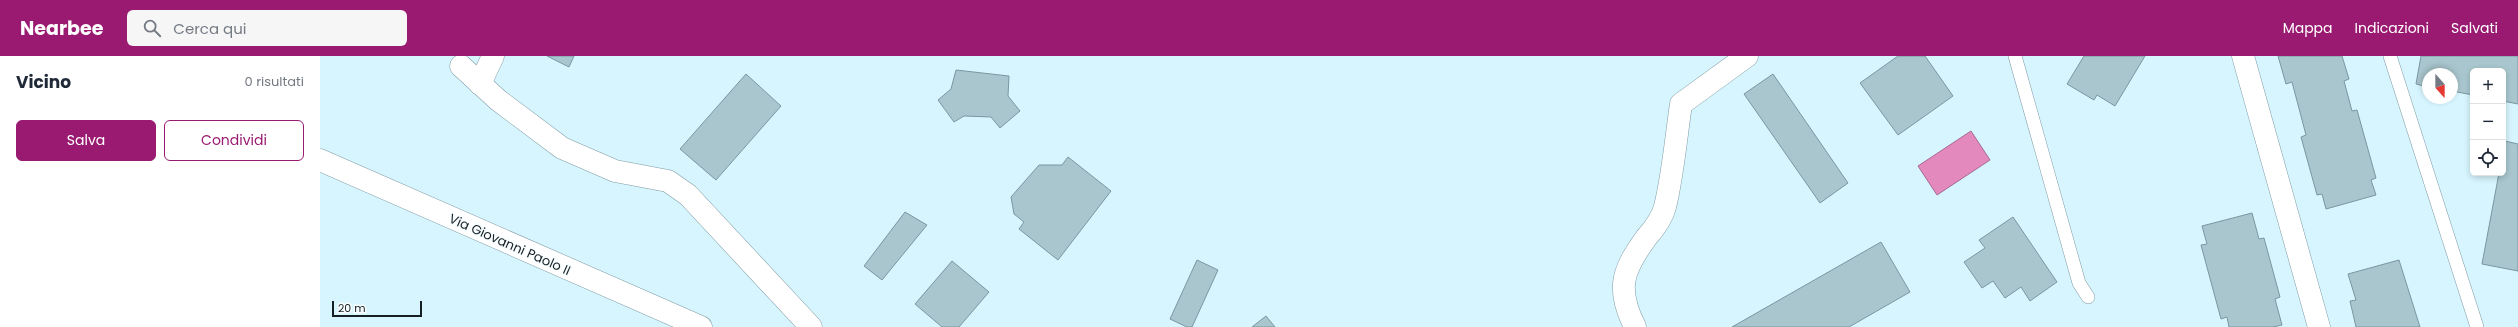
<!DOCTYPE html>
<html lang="it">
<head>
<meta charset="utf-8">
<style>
	:root { --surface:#fff; --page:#f6f6f7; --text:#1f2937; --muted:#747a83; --line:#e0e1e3; --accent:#991a70 }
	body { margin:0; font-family:Poppins,sans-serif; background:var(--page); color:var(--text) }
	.controls { position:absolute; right:12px; top:12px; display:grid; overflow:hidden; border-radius:6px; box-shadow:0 2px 6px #0003 }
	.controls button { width:36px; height:36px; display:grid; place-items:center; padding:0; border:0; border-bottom:1px solid var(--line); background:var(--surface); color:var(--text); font:20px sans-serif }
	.compass { position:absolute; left:2102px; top:12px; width:36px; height:36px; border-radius:50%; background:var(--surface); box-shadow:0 2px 6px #0003; rotate:159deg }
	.scale { position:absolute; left:12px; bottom:10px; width:90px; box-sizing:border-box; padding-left:4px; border:2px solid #162024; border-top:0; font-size:11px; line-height:14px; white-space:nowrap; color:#162024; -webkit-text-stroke:3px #f7fdff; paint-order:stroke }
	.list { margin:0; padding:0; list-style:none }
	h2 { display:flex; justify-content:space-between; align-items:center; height:52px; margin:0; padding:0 16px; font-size:17px }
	h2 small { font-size:13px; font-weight:400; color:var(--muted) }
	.actions { display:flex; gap:8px; padding:12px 16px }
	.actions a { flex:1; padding:9px 0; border:1px solid var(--accent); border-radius:6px; text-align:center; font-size:14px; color:var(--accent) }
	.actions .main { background:var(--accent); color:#fff }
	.icon { flex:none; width:22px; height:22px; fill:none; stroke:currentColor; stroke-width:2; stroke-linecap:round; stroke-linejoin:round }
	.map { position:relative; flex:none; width:2198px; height:271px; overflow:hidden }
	header { display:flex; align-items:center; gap:24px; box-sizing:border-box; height:56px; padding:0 20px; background:var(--accent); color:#fff }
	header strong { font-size:19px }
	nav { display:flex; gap:22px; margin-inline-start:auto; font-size:14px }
	.search { width:280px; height:36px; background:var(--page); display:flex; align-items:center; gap:10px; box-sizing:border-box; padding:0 14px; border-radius:6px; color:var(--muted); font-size:15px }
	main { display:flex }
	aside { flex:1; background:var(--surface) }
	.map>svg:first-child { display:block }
	.water { fill:#e489bd; stroke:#a66a8f }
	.building { fill:#a9c6ce; stroke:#7b969f }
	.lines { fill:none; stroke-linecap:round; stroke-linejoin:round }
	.service-casing { stroke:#809ba4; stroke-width:14 }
	.minor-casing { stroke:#809ba4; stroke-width:23 }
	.service { stroke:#fff; stroke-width:13 }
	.minor { stroke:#fff; stroke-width:22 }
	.labels { text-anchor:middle; stroke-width:3; stroke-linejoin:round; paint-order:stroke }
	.street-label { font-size:13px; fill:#162024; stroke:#f7fdff }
</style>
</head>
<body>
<header>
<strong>Nearbee</strong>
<div class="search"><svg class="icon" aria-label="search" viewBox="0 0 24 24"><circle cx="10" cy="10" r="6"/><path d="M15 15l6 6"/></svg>Cerca qui</div>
<nav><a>Mappa</a><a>Indicazioni</a><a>Salvati</a></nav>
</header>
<main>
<aside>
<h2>Vicino<small>0 risultati</small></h2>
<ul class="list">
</ul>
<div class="actions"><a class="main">Salva</a><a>Condividi</a></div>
</aside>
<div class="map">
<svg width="2198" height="271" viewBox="0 0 2198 271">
	<rect width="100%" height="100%" fill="#d7f5fe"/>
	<polygon class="water" points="1651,75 1670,104 1617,139 1598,110"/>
	<g class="building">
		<polygon points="227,0 254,0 249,11"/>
		<polygon points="1578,0 1605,0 1633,40 1578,79 1540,27"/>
		<polygon points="1764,0 1825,0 1795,50 1777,39 1774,44 1747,28"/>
		<polygon points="1958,0 2022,0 2029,23 2024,25 2032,55 2037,54 2056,122 2051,124 2056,139 2006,153 2002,138 1997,139 1981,81 1986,79 1972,26 1966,28"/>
		<polygon points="2101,0 2198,0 2198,48 2183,45 2183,15 2153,15 2153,39 2132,35 2132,18 2108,18 2108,31 2096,28"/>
		<polygon points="636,14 689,20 688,40 700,55 680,72 671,61 644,60 634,66 618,44 631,33"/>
		<polygon points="426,18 461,50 396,124 360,93"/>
		<polygon points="1453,18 1528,127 1500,147 1424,38"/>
		<polygon points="2185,85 2198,88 2198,215 2162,208 2179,117 2183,117"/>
		<polygon points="748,101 791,135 738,204 699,173 704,166 694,158 691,141 719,109 742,109"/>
		<polygon points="585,156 607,169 562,224 544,210"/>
		<polygon points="1932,157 1939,183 1944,182 1960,241 1955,243 1962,269 1953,271 1909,271 1907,261 1901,263 1881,189 1887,188 1882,170"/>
		<polygon points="1693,161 1737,226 1710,245 1701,231 1685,242 1673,225 1662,232 1644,206 1665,192 1659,184"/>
		<polygon points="1561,186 1590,236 1529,271 1412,271"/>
		<polygon points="877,204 898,214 872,271 867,271 850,263"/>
		<polygon points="2079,204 2100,271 2036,271 2030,245 2036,244 2028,218"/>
		<polygon points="632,205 669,236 639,271 622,271 595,248"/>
		<polygon points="946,260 955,271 932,271"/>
	</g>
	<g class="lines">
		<defs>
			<g id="service">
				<polyline points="1695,0 1759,227 1768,241"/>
				<polyline points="2070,0 2157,271"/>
			</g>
			<g id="minor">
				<polyline points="1923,0 1999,271"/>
				<polyline points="141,10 178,44 242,92 295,115 348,125 368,139 491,271"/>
				<polyline points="160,28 173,0"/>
				<polyline points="0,104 381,271"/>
				<path d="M1315,271c-19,-38 -13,-56 11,-89 8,-9 16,-20 19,-31 8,-33 11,-69 16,-103l66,-48"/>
			</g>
		</defs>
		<use href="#service" class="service-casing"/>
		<use href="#minor" class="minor-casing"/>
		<use href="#service" class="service"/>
		<use href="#minor" class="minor"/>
	</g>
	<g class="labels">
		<g class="street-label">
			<text transform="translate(190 188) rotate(24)" y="5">Via Giovanni Paolo II</text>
		</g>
	</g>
</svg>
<div class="controls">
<button>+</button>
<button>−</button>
<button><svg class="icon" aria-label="locate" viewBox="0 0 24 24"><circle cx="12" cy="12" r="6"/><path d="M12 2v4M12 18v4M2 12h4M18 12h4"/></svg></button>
</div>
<svg class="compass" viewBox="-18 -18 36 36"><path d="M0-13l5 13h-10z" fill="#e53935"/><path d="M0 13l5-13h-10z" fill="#747a83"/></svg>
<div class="scale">20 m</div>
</div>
</main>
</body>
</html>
